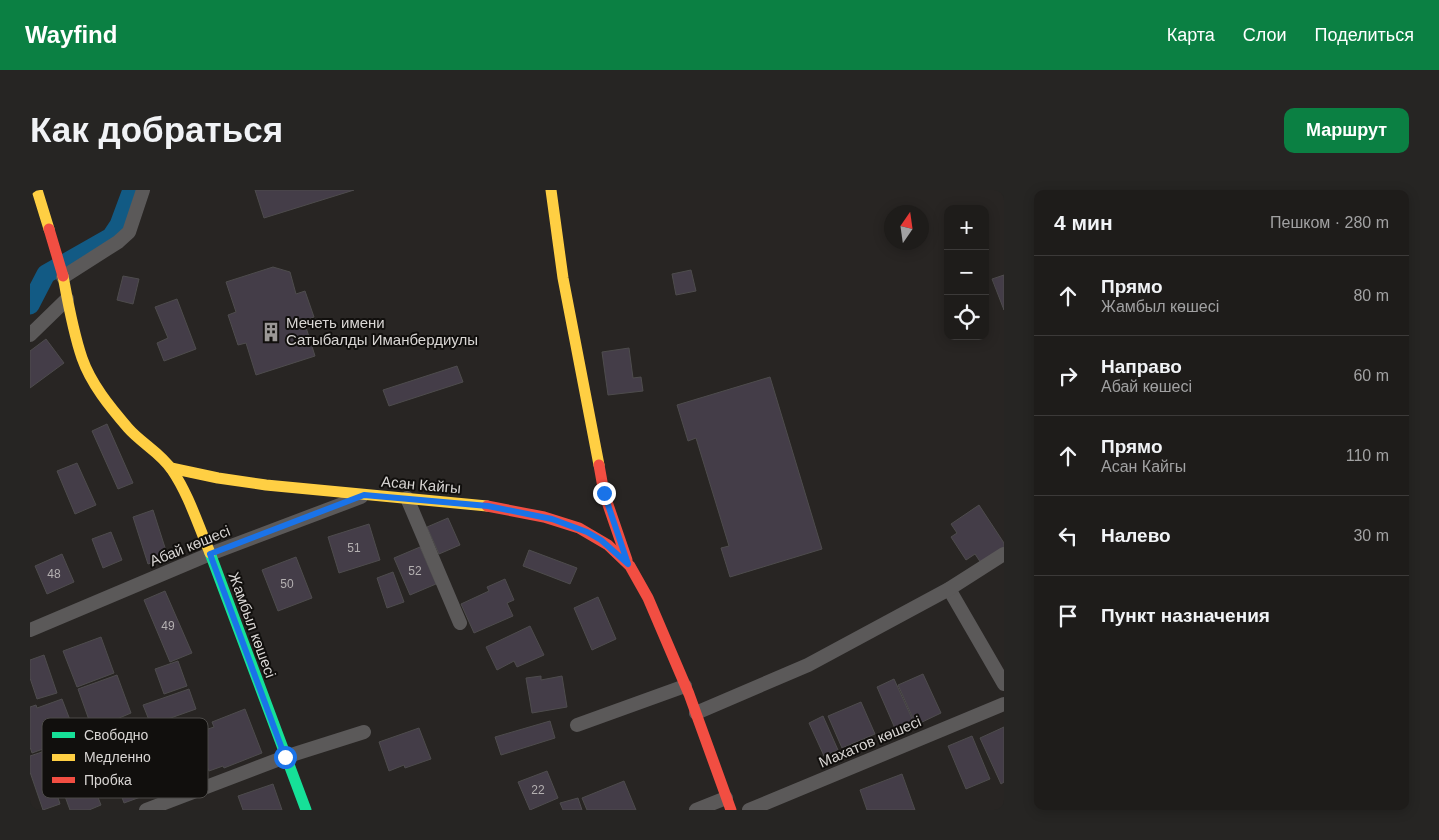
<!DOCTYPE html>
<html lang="ru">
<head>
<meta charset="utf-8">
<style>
	:root { --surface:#1e1c1a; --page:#262523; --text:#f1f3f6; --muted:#a1a1a2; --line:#3c3a39; --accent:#0b8043 }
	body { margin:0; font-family:Helvetica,sans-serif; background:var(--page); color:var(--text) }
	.controls { position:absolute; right:15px; top:15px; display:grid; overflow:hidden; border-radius:10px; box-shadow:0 2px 12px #0003 }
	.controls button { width:45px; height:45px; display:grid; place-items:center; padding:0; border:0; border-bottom:1px solid var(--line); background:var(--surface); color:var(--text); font:25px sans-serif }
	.compass { position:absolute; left:854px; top:15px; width:45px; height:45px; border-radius:50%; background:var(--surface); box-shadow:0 2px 12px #0003; rotate:13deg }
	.stop { position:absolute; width:15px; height:15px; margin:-11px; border:4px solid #1a73e8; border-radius:50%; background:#fff }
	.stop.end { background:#1a73e8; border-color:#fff; box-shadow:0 1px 5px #0008 }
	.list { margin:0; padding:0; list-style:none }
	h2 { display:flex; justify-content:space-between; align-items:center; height:65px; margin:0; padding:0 20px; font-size:21px }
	h2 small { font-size:16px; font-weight:400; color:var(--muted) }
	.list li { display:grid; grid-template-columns:32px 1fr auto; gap:15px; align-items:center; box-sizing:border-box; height:80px; padding:0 20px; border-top:1px solid var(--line) }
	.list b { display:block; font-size:19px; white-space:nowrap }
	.list p { margin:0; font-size:16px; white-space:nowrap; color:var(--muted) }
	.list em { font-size:16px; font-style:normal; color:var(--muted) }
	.icon { flex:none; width:28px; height:28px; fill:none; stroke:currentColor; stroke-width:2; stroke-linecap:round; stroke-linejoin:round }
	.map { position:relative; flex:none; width:974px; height:620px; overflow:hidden; border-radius:10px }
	header { display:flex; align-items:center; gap:30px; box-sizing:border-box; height:70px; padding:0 25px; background:var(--accent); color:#fff }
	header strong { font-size:24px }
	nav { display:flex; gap:28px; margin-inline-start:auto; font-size:18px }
	.intro { display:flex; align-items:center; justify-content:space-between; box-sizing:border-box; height:120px; padding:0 30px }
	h1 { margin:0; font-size:35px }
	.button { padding:12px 22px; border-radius:10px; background:var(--accent); color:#fff; font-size:18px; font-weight:700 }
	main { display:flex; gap:30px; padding:0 30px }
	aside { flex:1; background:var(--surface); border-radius:10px; box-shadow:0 2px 12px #0003 }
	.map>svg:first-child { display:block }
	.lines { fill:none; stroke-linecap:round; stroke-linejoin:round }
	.canal { stroke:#125a84; stroke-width:19 }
	.building { fill:#443d48; stroke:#4e4c4d }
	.street { stroke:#5b5959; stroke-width:14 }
	.fast { stroke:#16e098; stroke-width:11 }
	.slow { stroke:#ffcf43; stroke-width:11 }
	.jam { stroke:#f24e42; stroke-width:11 }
	.route { stroke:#1a73e8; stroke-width:6 }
	.labels { text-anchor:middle; stroke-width:4; stroke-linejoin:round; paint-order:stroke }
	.number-label { font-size:12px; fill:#b4b0b1 }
	.poi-label { font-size:15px; fill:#d9d6d4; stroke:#110f0d; text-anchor:start }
	.street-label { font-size:15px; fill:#d9d6d4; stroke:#110f0d }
	.key { fill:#110f0d; stroke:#4d4b49; stroke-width:1 }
	.key-label { font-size:14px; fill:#d9d6d4 }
</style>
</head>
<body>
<header>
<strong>Wayfind</strong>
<nav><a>Карта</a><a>Слои</a><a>Поделиться</a></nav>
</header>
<div class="intro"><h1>Как добраться</h1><a class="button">Маршрут</a></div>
<main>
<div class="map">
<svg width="974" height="620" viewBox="0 0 974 620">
	<rect width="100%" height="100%" fill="#282523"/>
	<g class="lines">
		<polyline class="canal" points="0,115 16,84 81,47 89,35 102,0"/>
	</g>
	<g class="building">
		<polygon points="225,0 324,0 234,28"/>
		<polygon points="243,77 260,82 266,104 275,101 284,127 274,131 285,166 226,185 216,153 208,155 198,125 206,122 196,92"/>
		<polygon points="661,80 666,101 646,105 642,84"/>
		<polygon points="974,85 974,120 962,89"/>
		<polygon points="93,86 109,89 103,114 87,110"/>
		<polygon points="147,109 166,159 134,171 127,153 138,148 125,117"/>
		<polygon points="16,149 34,173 0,198 0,161"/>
		<polygon points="599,158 603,188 611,187 613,201 578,205 572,162"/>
		<polygon points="427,176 433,192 359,216 353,200"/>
		<polygon points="740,187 792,359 700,387 691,358 699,356 666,248 658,251 647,215"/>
		<polygon points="77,234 103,293 88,299 62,241"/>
		<polygon points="47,273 66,315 45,324 27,281"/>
		<polygon points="949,315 974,353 974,357 951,373 945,364 936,370 921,347 927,343 921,334"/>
		<polygon points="123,320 138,367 118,374 103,327"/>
		<polygon points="418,328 430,355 409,364 397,337"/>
		<polygon points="339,334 350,370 309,383 298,347"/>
		<polygon points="81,342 92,370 73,378 62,349"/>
		<polygon points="390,357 406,394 380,405 364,368"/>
		<polygon points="499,360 547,378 540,394 493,376"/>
		<polygon points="32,364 44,392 17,404 5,376"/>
		<polygon points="266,367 282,408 248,421 232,380"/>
		<polygon points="363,382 374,412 357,418 347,388"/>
		<polygon points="475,389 484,410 477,413 483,426 444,443 431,414 459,401 457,397"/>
		<polygon points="135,401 162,463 140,472 114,410"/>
		<polygon points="568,407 586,449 562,460 544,418"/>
		<polygon points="500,436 514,465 487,477 484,471 467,480 456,457"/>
		<polygon points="71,447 84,483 47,497 33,461"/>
		<polygon points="14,465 27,503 7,509 0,488 0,470"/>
		<polygon points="148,471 157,496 134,504 125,479"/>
		<polygon points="893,484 911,523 886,535 868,495"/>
		<polygon points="87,485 101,523 87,529 89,535 64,544 48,499"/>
		<polygon points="511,486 511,490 532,486 537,517 502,523 496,488"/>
		<polygon points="864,489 885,535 867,543 847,497"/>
		<polygon points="159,499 166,519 121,535 113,515"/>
		<polygon points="32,509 45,543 22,551 24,555 2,563 0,557 0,517 6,515 7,518"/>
		<polygon points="831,512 845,544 812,558 798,526"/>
		<polygon points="215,519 232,563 194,578 193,576 179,581 166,550 178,546 175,540 184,537 182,532"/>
		<polygon points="793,526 808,560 794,566 779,533"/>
		<polygon points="520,531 525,548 471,565 465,547"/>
		<polygon points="974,537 974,592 971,594 950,548"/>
		<polygon points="389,538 401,569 375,578 374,575 359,581 349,552"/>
		<polygon points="942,546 960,589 936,599 918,556"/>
		<polygon points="24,558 36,592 24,595 30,614 13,620 0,582 0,566"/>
		<polygon points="113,565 127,601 94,613 89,599 78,602 70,581"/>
		<polygon points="517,581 528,608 500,620 488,592"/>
		<polygon points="872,584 885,620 837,620 830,600"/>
		<polygon points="60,587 71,615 59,620 40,620 32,598"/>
		<polygon points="594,591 606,620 557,620 552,608"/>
		<polygon points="243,594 252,620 213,620 208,606"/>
		<polygon points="548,608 552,620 533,620 530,613"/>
	</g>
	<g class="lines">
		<g class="street">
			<polyline points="33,87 88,52 99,42 113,0"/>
			<polyline points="0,145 37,109"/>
			<polyline points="377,308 430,433"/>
			<polyline points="919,399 974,494"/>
			<polyline points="0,440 180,364 331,307"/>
			<polyline points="666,523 778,475 919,399 974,364"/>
			<polyline points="547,535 655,496"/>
			<polyline points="116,620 255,567 334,542"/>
			<polyline points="666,620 696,608"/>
			<polyline points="719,620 974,514"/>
		</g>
		<polyline class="fast" points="180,363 276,620"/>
		<g class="slow">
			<polyline points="7,0 19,39"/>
			<polyline points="521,0 533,88 569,275"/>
			<path d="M33,86c5,27 10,56 19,82 9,26 28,49 46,70 13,15 33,25 44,42 17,25 26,55 38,83"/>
			<polyline points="141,278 188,288 236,295 457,316"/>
		</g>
		<g class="jam">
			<polyline points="19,39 33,86"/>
			<polyline points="569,275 574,303 597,370"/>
			<polyline points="457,316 514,327 549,338 578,355 600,376 618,408 659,504 701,620"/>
		</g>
	</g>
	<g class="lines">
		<polyline class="route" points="255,567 180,364 334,305 458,316 522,329 557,342 571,350 598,374 574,303"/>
	</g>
	<defs>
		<symbol id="building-bare" viewBox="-9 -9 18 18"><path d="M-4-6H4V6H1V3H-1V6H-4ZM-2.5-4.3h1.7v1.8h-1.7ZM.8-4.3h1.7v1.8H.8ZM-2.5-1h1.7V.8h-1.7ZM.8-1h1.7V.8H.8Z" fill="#9b9896" stroke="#110f0d" stroke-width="2.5" paint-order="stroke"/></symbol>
	</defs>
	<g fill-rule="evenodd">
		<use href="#building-bare" x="227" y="128" width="28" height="28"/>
	</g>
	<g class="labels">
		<g class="number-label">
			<text x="324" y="362">51</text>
			<text x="385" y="385">52</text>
			<text x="24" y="388">48</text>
			<text x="257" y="398">50</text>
			<text x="138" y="440">49</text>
			<text x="508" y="604">22</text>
		</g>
		<g class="poi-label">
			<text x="256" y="138">Мечеть имени<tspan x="256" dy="17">Сатыбалды Иманбердиулы</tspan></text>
		</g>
		<g class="street-label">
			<text transform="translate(391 295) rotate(5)" y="5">Асан Кайгы</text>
			<text transform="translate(160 356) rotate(-22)" y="5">Абай көшесі</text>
			<text transform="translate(222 435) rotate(70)" y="5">Жамбыл көшесі</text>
			<text transform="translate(840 552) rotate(-23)" y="5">Махатов көшесі</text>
		</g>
	</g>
	<rect x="12" y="528" width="166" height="80" rx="8" class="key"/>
	<rect x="22" y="542" width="23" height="6" fill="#16e098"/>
	<rect x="22" y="564" width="23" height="7" fill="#ffcf43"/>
	<rect x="22" y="587" width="23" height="6" fill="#f24e42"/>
	<g class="key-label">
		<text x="54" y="550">Свободно</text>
		<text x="54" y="572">Медленно</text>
		<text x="54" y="595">Пробка</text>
	</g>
</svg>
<div class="controls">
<button>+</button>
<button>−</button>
<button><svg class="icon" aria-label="locate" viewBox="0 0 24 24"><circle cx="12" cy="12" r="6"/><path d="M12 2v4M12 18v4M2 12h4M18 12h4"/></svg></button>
</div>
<svg class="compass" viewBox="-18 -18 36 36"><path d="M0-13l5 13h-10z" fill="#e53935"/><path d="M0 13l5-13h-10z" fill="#a1a1a2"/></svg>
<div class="stop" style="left:255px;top:567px"></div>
<div class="stop end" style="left:574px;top:303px"></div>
</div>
<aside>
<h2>4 мин<small>Пешком · 280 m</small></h2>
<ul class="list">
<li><svg class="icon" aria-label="ahead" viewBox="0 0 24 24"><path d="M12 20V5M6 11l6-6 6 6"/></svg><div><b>Прямо</b><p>Жамбыл көшесі</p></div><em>80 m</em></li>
<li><svg class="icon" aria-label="right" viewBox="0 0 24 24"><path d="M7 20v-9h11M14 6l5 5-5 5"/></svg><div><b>Направо</b><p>Абай көшесі</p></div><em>60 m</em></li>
<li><svg class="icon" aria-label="ahead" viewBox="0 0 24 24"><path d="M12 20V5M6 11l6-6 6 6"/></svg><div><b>Прямо</b><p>Асан Кайгы</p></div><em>110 m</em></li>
<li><svg class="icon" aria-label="left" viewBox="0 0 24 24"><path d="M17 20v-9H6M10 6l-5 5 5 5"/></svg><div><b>Налево</b></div><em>30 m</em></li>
<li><svg class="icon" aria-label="arrive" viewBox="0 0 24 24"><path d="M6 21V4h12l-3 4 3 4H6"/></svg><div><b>Пункт назначения</b></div></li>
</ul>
</aside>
</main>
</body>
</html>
